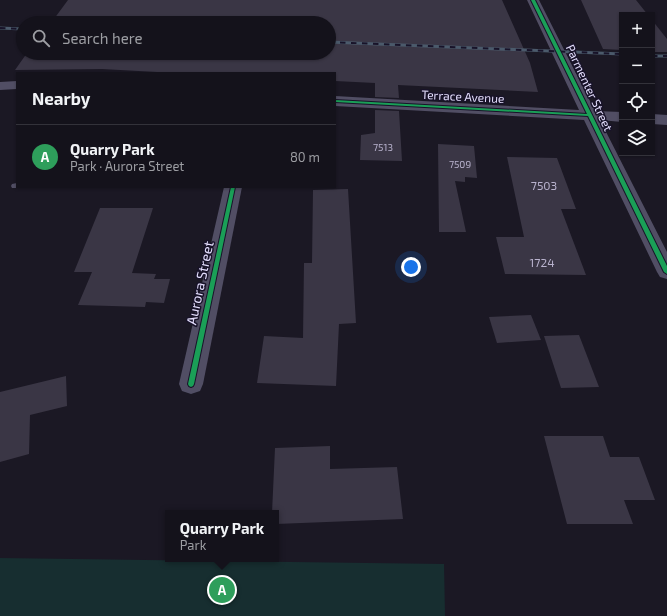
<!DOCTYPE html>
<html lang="en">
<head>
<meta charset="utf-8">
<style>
	:root { --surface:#14121b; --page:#212028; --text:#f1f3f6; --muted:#9d9ea3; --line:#33323a; --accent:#2563eb }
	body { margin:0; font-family:"Exo 2",sans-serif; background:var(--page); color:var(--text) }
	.controls { position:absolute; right:12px; top:12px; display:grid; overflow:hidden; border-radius:0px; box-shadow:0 1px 3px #0004 }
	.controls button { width:36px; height:36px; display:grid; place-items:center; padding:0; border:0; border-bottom:1px solid var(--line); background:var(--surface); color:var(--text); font:20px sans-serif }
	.you { position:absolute; left:411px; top:267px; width:14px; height:14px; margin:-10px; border:3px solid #fff; border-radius:50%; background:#1a73e8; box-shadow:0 0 0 6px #1a73e833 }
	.badge { display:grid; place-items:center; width:26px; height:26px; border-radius:50%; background:var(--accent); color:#fff; font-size:13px; font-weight:700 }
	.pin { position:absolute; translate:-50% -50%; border:2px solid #fff; box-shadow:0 1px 4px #0006 }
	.popup { position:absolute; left:165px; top:510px; width:114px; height:52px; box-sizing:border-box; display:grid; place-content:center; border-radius:0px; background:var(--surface); filter:drop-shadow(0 1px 3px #0005); font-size:13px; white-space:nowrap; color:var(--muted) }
	.popup b { font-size:15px; color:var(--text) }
	.popup::after { content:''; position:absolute; left:50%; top:100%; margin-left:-8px; border:8px solid transparent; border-top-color:var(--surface) }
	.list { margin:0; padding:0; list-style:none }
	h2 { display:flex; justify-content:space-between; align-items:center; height:52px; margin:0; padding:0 16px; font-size:17px }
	h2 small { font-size:13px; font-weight:400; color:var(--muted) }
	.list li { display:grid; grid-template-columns:26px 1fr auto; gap:12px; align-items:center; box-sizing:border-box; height:64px; padding:0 16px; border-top:1px solid var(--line) }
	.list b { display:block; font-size:15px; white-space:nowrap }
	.list p { margin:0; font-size:13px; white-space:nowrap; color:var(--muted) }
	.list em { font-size:13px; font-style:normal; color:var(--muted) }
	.icon { flex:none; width:22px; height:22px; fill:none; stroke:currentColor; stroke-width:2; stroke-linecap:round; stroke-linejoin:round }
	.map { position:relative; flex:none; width:667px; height:616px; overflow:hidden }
	.search { position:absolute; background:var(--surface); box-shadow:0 1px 3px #0004; left:16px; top:16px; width:320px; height:44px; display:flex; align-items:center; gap:10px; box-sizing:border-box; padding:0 14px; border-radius:22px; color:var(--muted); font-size:15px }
	.panel { position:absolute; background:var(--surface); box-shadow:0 1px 3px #0004; left:16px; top:72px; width:320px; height:116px; border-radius:0px }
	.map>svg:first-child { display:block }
	.green { fill:#172e30 }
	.building { fill:#3a3645 }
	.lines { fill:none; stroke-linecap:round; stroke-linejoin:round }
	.service { fill:#514e64; fill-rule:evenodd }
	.minor { fill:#514e64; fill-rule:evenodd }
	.rail-casing { stroke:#4b5a6b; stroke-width:3 }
	.rail { stroke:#181329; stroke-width:2; stroke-dasharray:5.5; stroke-linecap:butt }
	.cycleway-casing { stroke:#181329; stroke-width:2 }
	.cycleway { fill:#1a9f57; fill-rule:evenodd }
	.labels { text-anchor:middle; stroke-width:3; stroke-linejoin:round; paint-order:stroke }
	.far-number-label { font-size:10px; fill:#b9b3ce }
	.far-street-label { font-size:12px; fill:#e3ddfc; stroke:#181329 }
	.number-label { font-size:12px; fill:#b9b3ce }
	.street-label { font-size:14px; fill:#e3ddfc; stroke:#181329 }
</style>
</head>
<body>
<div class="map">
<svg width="667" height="616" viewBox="0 0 667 616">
	<rect width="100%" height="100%" fill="#1b1824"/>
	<polygon class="green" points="0,558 444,564 445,616 0,616"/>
	<g class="building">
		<polygon points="68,0 502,0 530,63 538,92 398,85 399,98 375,97 375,83 335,81 335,73 175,73 102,69 15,70 27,53 329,53 329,23 51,23"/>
		<polygon points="581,0 636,0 648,15 622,15 622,50 603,49"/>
		<polygon points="652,20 667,39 667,52 652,52"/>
		<polygon points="375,110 399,111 402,161 360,160 361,135 375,133"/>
		<polygon points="438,144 474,146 477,178 465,177 465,182 455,181 466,232 439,232"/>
		<polygon points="507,157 557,158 576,209 561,209 586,275 505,274 496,237 524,237"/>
		<polygon points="348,189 356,323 339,324 336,386 257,383 264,336 303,338 304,263 312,263 313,190"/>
		<polygon points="100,208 153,208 132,273 156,274 154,279 170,279 164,303 146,302 145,307 78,305 92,272 74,272"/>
		<polygon points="531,315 541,340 497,343 489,317"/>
		<polygon points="579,335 599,387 561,388 544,336"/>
		<polygon points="66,376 67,406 30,415 29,454 0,462 0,392"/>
		<polygon points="544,436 603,436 610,457 639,457 655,500 624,500 633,524 567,524"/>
		<polygon points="330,446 330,469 397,467 403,519 276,524 276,513 272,513 275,448"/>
	</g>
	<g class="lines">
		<polygon class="service" points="17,183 17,187 22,187 21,188 12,188 11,186 12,184"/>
		<g class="minor">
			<polygon points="527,0 539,0 595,111 622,112 622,122 600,120 667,252 667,279 660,277 657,272 584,120 335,106 335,96 579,110"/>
			<polygon points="17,81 17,89 0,90 0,82"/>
			<polygon points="652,114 667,115 667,125 652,124"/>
			<polygon points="224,187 242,187 203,384 200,391 191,394 182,391 179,384"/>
		</g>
		<defs>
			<g id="rail">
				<polyline points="0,28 23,29"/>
				<polyline points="329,42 622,54"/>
				<polyline points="652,56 667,56"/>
			</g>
		</defs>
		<use href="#rail" class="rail-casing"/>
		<use href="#rail" class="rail"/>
		<defs>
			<g id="cycleway">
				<polygon points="531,0 535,0 667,266 667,274 664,272 588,116 335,102 335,100 587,114"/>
				<polygon points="231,187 235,187 194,384 193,386 191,387 189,386 188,384"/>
			</g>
		</defs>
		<use href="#cycleway" class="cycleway-casing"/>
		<use href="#cycleway" class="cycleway"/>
	</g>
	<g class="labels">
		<g class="far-number-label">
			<text x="383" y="151">7513</text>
			<text x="460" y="168">7509</text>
		</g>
		<g class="far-street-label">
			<text transform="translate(589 88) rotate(65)" y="4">Parmenter Street</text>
			<text transform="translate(463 97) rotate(3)" y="4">Terrace Avenue</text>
		</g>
		<g class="number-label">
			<text x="544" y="190">7503</text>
			<text x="542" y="267">1724</text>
		</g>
		<g class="street-label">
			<text transform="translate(200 283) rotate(-78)" y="5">Aurora Street</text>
		</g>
	</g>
</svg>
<div class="controls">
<button>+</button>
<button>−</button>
<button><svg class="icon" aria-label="locate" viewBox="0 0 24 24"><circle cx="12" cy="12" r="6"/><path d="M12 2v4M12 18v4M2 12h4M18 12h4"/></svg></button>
<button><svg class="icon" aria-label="layers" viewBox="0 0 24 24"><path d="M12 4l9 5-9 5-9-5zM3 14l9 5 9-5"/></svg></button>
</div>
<div class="you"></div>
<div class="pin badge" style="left:222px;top:590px;background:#2e9e5b">A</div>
<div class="popup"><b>Quarry Park</b>Park</div>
<div class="search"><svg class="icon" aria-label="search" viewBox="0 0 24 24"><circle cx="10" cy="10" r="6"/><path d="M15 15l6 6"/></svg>Search here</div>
<section class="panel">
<h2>Nearby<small></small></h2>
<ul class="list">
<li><span class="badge" style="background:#2e9e5b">A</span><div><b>Quarry Park</b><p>Park · Aurora Street</p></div><em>80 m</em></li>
</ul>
</section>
</div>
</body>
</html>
